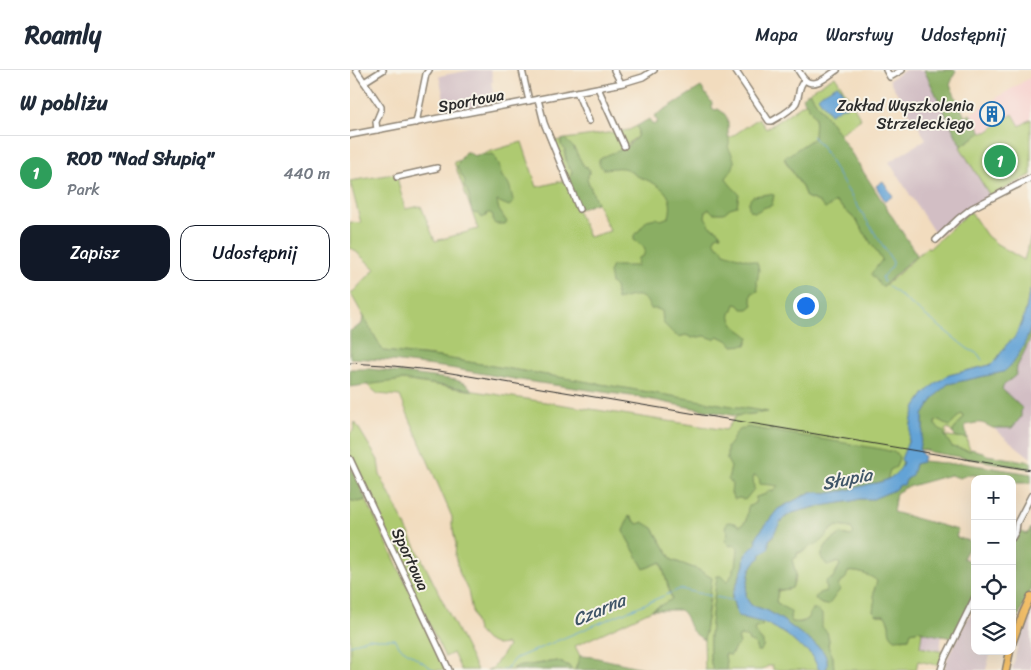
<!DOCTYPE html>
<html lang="pl">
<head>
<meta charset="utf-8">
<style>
	:root { --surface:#fff; --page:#f6f6f7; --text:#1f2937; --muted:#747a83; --line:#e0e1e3; --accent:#111827 }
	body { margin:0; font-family:Sriracha,sans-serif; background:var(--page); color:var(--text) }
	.controls { position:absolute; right:15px; bottom:15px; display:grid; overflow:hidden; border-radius:10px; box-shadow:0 5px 20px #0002 }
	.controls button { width:45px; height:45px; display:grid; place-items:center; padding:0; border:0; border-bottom:1px solid var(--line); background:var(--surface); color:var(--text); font:25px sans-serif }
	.you { position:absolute; left:455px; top:235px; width:18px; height:18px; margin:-12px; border:4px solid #fff; border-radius:50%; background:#1a73e8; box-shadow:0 0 0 8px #1a73e833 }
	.badge { display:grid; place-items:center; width:32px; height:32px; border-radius:50%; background:var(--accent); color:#fff; font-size:16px; font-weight:700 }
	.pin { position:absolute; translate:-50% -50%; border:2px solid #fff; box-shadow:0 1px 5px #0006 }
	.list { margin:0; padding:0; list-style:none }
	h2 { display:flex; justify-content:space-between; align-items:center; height:65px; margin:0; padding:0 20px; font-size:21px }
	h2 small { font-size:16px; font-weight:400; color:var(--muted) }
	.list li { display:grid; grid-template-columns:32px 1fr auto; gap:15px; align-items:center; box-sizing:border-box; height:75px; padding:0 20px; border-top:1px solid var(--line) }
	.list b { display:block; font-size:19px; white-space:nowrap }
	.list p { margin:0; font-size:16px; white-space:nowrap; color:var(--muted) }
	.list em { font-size:16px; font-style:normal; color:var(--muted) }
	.actions { display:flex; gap:10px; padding:15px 20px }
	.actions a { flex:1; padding:11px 0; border:1px solid var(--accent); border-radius:15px; text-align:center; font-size:18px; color:var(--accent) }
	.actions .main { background:var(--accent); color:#fff }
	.icon { flex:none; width:28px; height:28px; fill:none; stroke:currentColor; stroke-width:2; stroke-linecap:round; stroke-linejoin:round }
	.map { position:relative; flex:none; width:681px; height:600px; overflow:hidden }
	header { display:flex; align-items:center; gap:30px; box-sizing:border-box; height:70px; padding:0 25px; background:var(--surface); border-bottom:1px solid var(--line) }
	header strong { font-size:24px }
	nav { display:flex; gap:28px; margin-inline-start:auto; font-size:18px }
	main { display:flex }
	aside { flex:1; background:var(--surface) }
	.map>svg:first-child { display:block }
	.built { fill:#f7d0ce }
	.industrial { fill:#d2bec4 }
	.green { fill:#aeca71; stroke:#6c7a4e }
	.forest { fill:#8aae63; stroke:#5a6c47 }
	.water { fill:#64a3d6; stroke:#486780 }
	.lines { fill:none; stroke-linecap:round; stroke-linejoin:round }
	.stream { stroke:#64a3d6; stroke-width:1 }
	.minor-casing { stroke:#8e8474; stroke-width:8 }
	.major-casing { stroke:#8e8474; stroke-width:9 }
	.minor { stroke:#fff; stroke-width:5 }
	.major { stroke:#f5c16b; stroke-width:6 }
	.rail { stroke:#2b2b2b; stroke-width:1 }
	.labels { text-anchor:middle; stroke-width:4; stroke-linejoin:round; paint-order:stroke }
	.street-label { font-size:16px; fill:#2b2b2b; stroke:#f7f3e8 }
	.poi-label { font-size:16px; fill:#2b2b2b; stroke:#f7f3e8; text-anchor:end }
	.water-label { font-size:18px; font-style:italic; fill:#3f5567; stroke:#f7f3e8 }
</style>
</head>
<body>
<header>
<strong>Roamly</strong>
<nav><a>Mapa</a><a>Warstwy</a><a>Udostępnij</a></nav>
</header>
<main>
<aside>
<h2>W pobliżu<small></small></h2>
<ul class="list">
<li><span class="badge" style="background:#2e9e5b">1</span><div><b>ROD &quot;Nad Słupią&quot;</b><p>Park</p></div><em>440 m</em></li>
</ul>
<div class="actions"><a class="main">Zapisz</a><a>Udostępnij</a></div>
</aside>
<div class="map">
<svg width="681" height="600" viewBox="0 0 681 600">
	<rect width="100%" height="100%" fill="#f7f3e8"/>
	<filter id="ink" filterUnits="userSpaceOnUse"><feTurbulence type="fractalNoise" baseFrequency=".02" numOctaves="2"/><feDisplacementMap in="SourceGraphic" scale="10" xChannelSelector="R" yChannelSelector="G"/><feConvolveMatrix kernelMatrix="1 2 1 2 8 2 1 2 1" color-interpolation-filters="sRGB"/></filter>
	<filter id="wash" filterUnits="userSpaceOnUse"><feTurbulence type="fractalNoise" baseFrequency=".0096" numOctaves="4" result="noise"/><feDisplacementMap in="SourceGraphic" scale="20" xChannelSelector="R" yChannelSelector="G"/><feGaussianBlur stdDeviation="1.12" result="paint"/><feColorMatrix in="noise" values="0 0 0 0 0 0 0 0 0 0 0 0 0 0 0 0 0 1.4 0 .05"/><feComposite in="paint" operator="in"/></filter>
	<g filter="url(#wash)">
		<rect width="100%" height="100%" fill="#f2dcbe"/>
		<polygon class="built" points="681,7 681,49 670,56 662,44 637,62 632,62 620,44"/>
		<g class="industrial">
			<polygon points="121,0 141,0 143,12 141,12 145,33 97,43 89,6"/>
			<polygon points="555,0 574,0 611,76 610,77 640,126 587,167 539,92 576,69 539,10"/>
			<polygon points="681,267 681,388 643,358 643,354 633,348 670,291"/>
			<polygon points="681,540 681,600 662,600 670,566"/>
			<polygon points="625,543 625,581 641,581 636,600 594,600 596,591 615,554 619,546"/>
			<polygon points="572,562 592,565 590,580 570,577"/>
		</g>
		<g class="green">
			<polygon points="485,6 499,28 511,49 489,64 459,22"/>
			<path d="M456,32l9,15 -1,21 -30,21 18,28 4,10 13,5h17l20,18 26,40v27c16,-11 30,-27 45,-40l2,2 41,-38 17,25 10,8 27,16 7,-24v53l-2,3c-2,14 -6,39 -17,49 -1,1 -3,1 -4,2 -6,7 -10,17 -18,22l-41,10 -13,8 -11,10 -9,13 -4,12 -2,13 -7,32 -2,6 -5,5 -9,6 -56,13 -20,-1 -58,54 -18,43 -2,3 -19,8c-2,19 -8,53 -1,70h-8l-1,-30 6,-42 -11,-28 -27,-10 -19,-32 -15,-4 -8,-8 -7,15 21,37 17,-6 11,38 -20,10 -77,36 5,10 -5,14h-3l-3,-4 -12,-5 -41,6 -3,1v2h-26l6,-2 15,-22 -1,-2 -10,1 -11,-5 -9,-10 -5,-19 -4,-20 -8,-17 -5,-18 1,-12 -4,-19v-8l-52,-121 -22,-2 -12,-10 37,-4 323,50 10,-14 30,-4 -334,-56 -49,-5 -32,-57 24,-25 -22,-20 -3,-1v-26l11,1 -11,-42 43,-7 4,3 8,32 16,-3 14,35 43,-12 -24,-67 68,-20 15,45 29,-7 8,23 15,34 21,-6 -16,-34 -7,-18 3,-9 -7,-5 -9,-17 -9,-9 64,-9 8,-4 1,5 -1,6 -5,3 -7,7 23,-4 83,-6 28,-19 7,11z"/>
			<polygon points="663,44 670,56 681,49 681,105 640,126 610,77 632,62 637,62"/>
			<polygon points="211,70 211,75 215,79 215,86 218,97 221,99 222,102 219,111 204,71"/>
			<polygon points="610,344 612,344 614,347 603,361 603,364 598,358 595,360 597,363 596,366 617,368 618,375 621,381 602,377 595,366 585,355 585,352 589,350 593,352 596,355 607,348"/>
			<polygon points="5,352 28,390 30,405 127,600 111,600 103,583 95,587 0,389 0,363 3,361"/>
			<path d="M16,429l81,171h-97v-170c5,2 11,3 16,-1z"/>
			<path d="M487,456l15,2 2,5 -3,3 -11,-2 -14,11 7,18 5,-1 2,3 -14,26 -8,4 -3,3 2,3 6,4 17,-15 -2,-5 3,-2 7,-11c7,-2 23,3 30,9l-4,9 3,25h7l6,7 -1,3 13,14 7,-1 1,-6 9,-2 3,2 -2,15 24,5 -3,9 -4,4 -19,-4 -2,9h-82l-1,-13 -5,-9 1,-8 -2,-8 -18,-18 -1,4c-5,4 -9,5 -16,4l-6,-13 -10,-7 2,-11 14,-3 4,-10 -4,-19 5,-5 9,-4 4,-4z"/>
			<polygon points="412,552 424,557 437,565 449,576 456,580 462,585 469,600 423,600 423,596 418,596 412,600 377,600 375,587 376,584 381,585 384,579 390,573 388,569 390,566 397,567 401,572 404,572 406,574 406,578 413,572 404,561 405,558 412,556"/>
		</g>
		<g class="forest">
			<polygon points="574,0 606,0 600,15 615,47 620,44 632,62 611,76"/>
			<path d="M351,17l11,16v5l3,2 3,-1c12,7 10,13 10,26 1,5 2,7 0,12 8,14 9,17 -2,31 3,7 8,10 13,16l-2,12 -7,2 -6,5h-11l-4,-4 -3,2 -1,6 6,10 7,3 3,5 -5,1 -2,4 3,6 5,2 2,5 33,9 2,8 -2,12 1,9 -6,2 -1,5 2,7 -5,4h-6l-3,-4 -4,-1 -2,6 -3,3c2,15 9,15 19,24l-3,8 -13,1 -4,-5 -11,-5 -4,3 -9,-3 -13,2 -6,-3 -7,2c-7,-3 -10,-9 -16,-14l-1,-12 -5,-2h-6c-8,-19 -18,-13 -34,-9l-2,-13 -4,-4 -2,-11 3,-6h25l1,-8 5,-2 2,-5 -1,-4 -10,-7v-5l4,-3 9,-12 9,-2 5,2 8,-3c7,-26 -12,-33 -32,-41 -5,-3 -9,-7 -14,-8 -6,-1 -14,1 -20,1l-4,-5v-4c7,-6 18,-8 26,-12 4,-3 8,-8 12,-11l1,-6 -1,-5 12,-7 4,6 5,-3 -4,-6z"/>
			<polygon points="459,22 489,64 567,185 532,217 521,204 532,190 506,150 486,132 475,139 469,132 456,127 452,117 434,88 464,68 465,47 452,27"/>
			<polygon points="215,69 224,78 233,95 240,100 237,109 247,133 229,139 219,111 222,102 221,99 218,97 215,83 215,79 211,75 211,70"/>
			<path d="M115,82h3l6,4c7,-3 12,0 19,-2l2,2 1,5 3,3 3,13c10,6 8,16 12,25l-5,4 -12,-5 2,9 8,12 -2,2h-10l-2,-2v-7l-3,-2h-3l-1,3 -4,2 -4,-5 -2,1 -4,-2c-3,-9 -1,-18 -8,-26l1,-5 -8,-14 3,-7z"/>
			<path d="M419,124l5,1 -2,10c-2,1 -7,2 -9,3 -5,3 -6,5 -12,3 -4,-5 -3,-10 2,-15z"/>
			<polygon points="13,245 33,281 89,287 418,342 386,346 332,336 288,327 176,311 100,298 34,290 0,288 0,261 12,254"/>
			<path d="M681,255v13l-14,29 -1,8 -12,10 -2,4 21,20 -2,2v6l-9,11h-19c-5,-2 -10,-6 -16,-5 -4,0 -7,2 -12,2l2,13 -10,-1 -4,-3v-3l11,-14 -2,-3c-6,2 -7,9 -13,12l-10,-6 -4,2v3l9,7 1,4 7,11 18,4 1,-2 12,3 4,3 44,7v7l-101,-17 -1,-1 -10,-2 4,-19v-15l10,-16 9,-10 6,-5 55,-12 11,-11 7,-11z"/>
			<polygon points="0,299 21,299 106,310 116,314 123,320 53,310 0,317"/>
			<path d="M398,357l133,22 16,4 2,5 -3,9 -6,3 -3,10 -43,11h-3l-10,2 -20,-1 -33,17 -19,24 -2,10 -12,12 -1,10 -11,28 -1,4 3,12 6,7 4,2 17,4v4l-7,2 -1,3 9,11v5l-3,4h-3c-3,-11 -1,-5 -8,-10l-2,-4 -7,-1 -2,3 2,4 -6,6 -3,6 -6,-1 2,16h-14c-8,-19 1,-71 4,-94h4l5,5 3,-1 4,-8v-4l3,-2 2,-17 -3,-4 -5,1 -5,-5 3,-8 -3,-6 3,-5 7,1 5,3 6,-5 2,-14 7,-4 1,-6 10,-3 2,-3h6l4,-5 -6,-1 -13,-1 1,-4 -5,-5 -2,3 1,11 -9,11 -5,-2 -6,1 -3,-6 1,-9 -4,-5 3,-12 -4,-7v-13c11,-11 3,-15 21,-20z"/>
			<path d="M573,391l30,3 9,-1 69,11v9h-15l-4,-2v-2c-5,0 -11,0 -16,0 -12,-1 -25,-8 -36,-1l-10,-3 -43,12 -11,6 -3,19 65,18 -2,7 16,5 -9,16 12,6v25l-2,2 2,1v3l-20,40 -4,3c-10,-3 -23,-3 -32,-8l-8,2 -2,6 -14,1c-11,-8 -1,-15 -11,-24h-7l-4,-4 1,-8 1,-3c-3,-7 0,-12 2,-19 -6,-6 -22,-11 -29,-9l-2,6 -8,7 2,5c-5,5 -7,10 -12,15 -6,0 -9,-2 -13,-7l4,-5 7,-2 1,-3 -2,-4c1,-4 3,-5 7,-5l8,-14 -2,-3 -8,3h-3l-5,-6c-2,-13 10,-17 18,-25l11,2 3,-3 -3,-5 -14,-2 -9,6 -1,3 -10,10 -7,1 -4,4 -9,3v4l-5,3 4,14 -4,14c-5,2 -9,1 -14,2l-2,12 15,10 -1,6 2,4c14,2 15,-2 20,-13h4l6,5v13l5,5 2,8 -1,5 5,12 1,13h-8c3,-8 0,-15 -5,-21l-40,-30 -13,-8 -17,-6 -3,-4 -2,-4v-6l4,-21 4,-7 6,-6v-2l9,-15 3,-2 8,-17 12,-8 32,-8 28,-4 8,-2h13l21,-9 15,-12 4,-7 2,-7z"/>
			<path d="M0,395l16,34c-5,4 -11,3 -16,1z"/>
			<path d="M279,446l9,8 5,-2 10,6 19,32 27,10 13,8 -8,62c-4,-3 -10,-6 -13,-11 -4,-7 -4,-14 -11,-19h-28l20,-11 -11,-37 -17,7 -21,-38z"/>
			<polygon points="681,458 681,520 665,553 662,553 662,525 664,522 662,521 662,473 669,461 677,464"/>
			<polygon points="230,586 243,587 302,600 272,600 259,598 246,600 225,600"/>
			<polygon points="207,591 219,596 222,600 163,600 166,597"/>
		</g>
		<g class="water">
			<polygon points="487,15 489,16 498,31 496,37 492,37 480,44 468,27 471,24"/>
			<polygon points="533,111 543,126 535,131 526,116"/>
			<path d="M681,219c0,10 0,27 0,36 -2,13 -17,41 -28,47l-55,12 -6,5 -9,10 -10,16v15l-4,19 5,8 -2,5 -7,2 -3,11 -6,5 -2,5h-4l-6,5 -21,9h-13l-8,2 -37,6 -23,6 -8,5 -1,3 -3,1c-1,4 -6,9 -6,13l-5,5v8l-9,7 1,2 -7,6 -4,7 -4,21v6l2,4 3,4 17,6 13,8 40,30c5,6 8,13 5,21h-7l-7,-15 -6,-5 -7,-4 -12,-11 -19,-11 -23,-6 -6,-2 -2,-2 -5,-16 1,-5 2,-4 9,-24 1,-10 12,-12 -1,-5 3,-5 19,-24 33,-17 20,1 10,-2h3l26,-7c13,-1 29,-8 33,-21l-2,-4 7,-17 4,-24 4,-12 9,-13 11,-10 13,-8 41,-10c8,-5 12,-15 18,-22 2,-2 5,-3 6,-5 9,-13 13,-31 15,-46z"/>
		</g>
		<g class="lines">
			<g class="stream">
				<path d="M462,66l10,11 21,36 50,79c0,8 -8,9 -11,16l2,4"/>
				<polyline points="538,216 618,279 628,284 632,290"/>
				<polyline points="366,527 385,531"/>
				<polyline points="0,575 18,568 27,569 44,569 50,577 84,600"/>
				<polyline points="151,600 152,599 157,598 164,589 330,519 361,526"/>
			</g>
		</g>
	</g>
	<g filter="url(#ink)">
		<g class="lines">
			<defs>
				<g id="minor">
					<polyline points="6,0 31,37 31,40 26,52 27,60"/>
					<polyline points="172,0 179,31"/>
					<polyline points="264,0 271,13"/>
					<path d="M385,0l34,51h3c8,-5 19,-10 24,-18 4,-8 2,-18 9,-23"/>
					<path d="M448,0c2,3 4,7 7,10 10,9 24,-5 32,-10"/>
					<polyline points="536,0 540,7 552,0"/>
					<polyline points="14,12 33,0"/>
					<polyline points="248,18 274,76"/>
					<polyline points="227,22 239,51"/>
					<polyline points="188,29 194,53 229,139"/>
					<polyline points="66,53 76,4 79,0"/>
					<polyline points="0,65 273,13 293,7 304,0"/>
					<polyline points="47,107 87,98"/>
					<polyline points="586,170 608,149 622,138 681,108"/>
					<polyline points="0,389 99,600"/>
					<polyline points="662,468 666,461 667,453 681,426"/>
					<polyline points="591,600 594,590 625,527"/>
				</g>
				<g id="major">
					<polyline points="662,574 673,543 681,526"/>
					<polyline points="656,600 660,581"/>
				</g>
			</defs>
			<use href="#minor" class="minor-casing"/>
			<use href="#major" class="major-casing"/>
			<use href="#minor" class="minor"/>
			<use href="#major" class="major"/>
			<polyline class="rail" points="0,293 34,295 89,301 681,400"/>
		</g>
	</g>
	<defs>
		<symbol id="building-ring" viewBox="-11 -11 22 22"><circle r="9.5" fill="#f7f3e8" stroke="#1f6fb2" stroke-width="1.5"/><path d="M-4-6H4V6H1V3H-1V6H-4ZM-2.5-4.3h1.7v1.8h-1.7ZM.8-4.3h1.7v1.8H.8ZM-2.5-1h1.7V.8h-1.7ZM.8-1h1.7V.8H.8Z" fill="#1f6fb2"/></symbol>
	</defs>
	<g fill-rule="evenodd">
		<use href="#building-ring" x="628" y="30" width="28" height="28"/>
	</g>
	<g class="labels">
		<g class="street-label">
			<text transform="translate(121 30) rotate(-11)" y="6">Sportowa</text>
			<text transform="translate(61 489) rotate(65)" y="6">Sportowa</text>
		</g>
		<g class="poi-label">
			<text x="624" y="41">Zakład Wyszkolenia<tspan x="624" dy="18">Strzeleckiego</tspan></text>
		</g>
		<g class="water-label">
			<text transform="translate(497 409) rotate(-11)" y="6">Słupia</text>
			<text transform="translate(249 540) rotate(-23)" y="6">Czarna</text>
		</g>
	</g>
</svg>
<div class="controls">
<button>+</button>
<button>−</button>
<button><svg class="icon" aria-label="locate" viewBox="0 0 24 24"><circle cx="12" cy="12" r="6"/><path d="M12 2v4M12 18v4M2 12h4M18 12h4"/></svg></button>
<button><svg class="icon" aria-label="layers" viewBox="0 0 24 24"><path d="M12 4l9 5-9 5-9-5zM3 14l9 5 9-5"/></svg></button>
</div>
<div class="you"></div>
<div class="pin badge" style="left:650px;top:91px;background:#2e9e5b">1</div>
</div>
</main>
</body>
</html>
